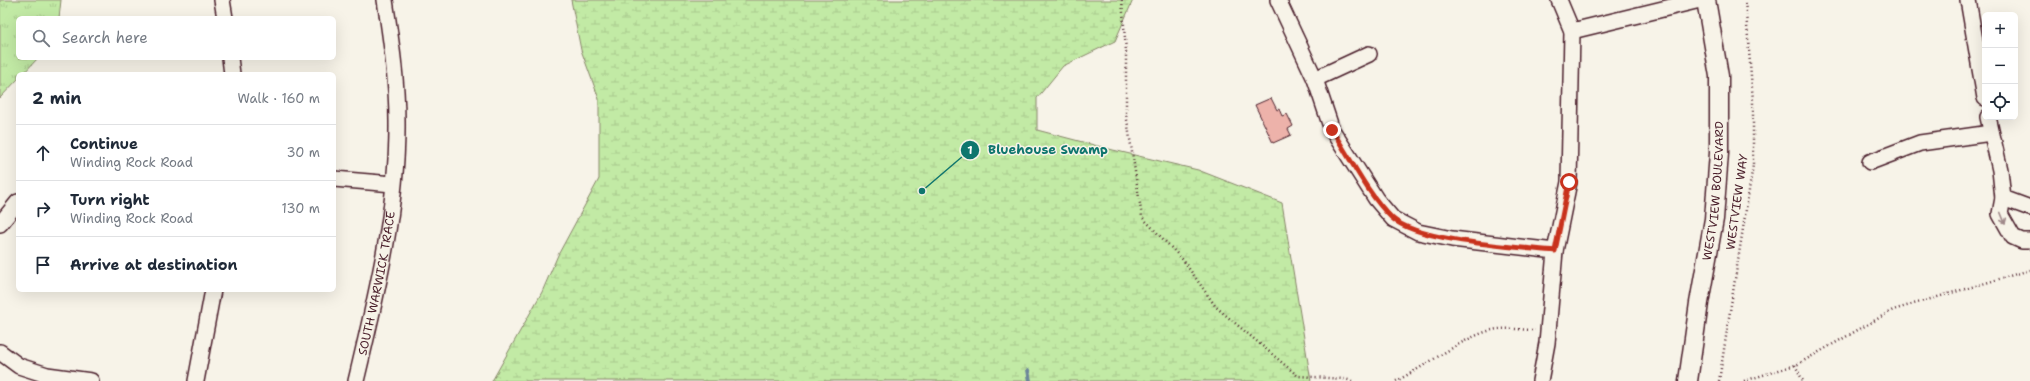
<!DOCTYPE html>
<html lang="en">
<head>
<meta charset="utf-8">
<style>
	:root { --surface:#fff; --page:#f6f6f7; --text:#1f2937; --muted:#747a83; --line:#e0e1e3 }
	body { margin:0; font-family:"Shantell Sans",sans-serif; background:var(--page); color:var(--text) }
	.controls { position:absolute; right:12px; top:12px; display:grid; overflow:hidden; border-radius:6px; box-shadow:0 4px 16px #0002 }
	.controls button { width:36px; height:36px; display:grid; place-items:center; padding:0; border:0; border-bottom:1px solid var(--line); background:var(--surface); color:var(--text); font:20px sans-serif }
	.stop { position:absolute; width:12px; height:12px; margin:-9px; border:3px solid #c8321e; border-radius:50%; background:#fff }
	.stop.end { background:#c8321e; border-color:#fff; box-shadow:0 1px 4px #0008 }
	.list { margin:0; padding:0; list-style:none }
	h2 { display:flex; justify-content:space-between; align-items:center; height:52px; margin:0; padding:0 16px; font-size:17px }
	h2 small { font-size:13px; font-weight:400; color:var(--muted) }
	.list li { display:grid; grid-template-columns:26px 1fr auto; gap:12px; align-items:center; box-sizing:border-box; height:56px; padding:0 16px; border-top:1px solid var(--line) }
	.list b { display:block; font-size:15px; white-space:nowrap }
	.list p { margin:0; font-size:13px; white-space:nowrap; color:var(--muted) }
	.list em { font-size:13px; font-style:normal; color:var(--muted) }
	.icon { flex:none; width:22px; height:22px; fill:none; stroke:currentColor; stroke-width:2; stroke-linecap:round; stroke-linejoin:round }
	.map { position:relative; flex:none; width:2030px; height:381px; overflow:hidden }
	.search { position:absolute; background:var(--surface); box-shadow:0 4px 16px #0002; left:16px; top:16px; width:320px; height:44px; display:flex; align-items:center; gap:10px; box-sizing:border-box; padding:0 14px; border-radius:6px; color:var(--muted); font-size:15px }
	.panel { position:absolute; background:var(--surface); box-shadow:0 4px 16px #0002; left:16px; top:72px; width:320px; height:220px; border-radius:6px }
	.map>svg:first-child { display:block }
	.grass { fill:url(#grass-tufts); stroke:#868468 }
	.wetland { fill:url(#wetland-marsh); stroke:#868468 }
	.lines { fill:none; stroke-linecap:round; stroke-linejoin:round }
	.stream { stroke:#6c879a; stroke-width:4 }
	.building { fill:#edb2aa; stroke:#4a1f2b }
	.minor-casing { stroke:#4a1f2b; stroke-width:18 }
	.tertiary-casing { stroke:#4a1f2b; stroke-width:21 }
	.path { stroke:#4a1f2b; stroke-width:2.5; stroke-dasharray:1 3; stroke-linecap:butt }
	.minor { stroke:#f7f3e8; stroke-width:15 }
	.tertiary { stroke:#f7f3e8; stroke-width:18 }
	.oneway { stroke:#a0898a }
	.route { stroke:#c8321e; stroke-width:5 }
	.labels { text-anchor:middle; stroke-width:3; stroke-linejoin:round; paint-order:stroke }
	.street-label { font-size:12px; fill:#4a1f2b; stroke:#f7f3e8 }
	.leader { fill:none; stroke:#0f766e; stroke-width:1.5 }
	.callout-dot { fill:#0f766e; stroke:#f7f3e8; stroke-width:1.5 }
	.mark-label { font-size:12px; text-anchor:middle; font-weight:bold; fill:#fff }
	.callout-label { font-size:13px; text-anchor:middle; font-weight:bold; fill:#0f766e; stroke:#f7f3e8; stroke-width:3; stroke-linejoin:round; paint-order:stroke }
</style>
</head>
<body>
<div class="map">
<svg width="2030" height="381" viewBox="0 0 2030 381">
	<defs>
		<pattern id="grass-tufts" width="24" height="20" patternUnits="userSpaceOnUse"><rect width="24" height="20" fill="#c2eaa5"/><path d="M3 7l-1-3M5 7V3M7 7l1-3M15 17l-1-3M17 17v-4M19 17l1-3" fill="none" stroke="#a8c88e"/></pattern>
		<pattern id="wetland-marsh" width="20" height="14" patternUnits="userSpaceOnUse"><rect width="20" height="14" fill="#c2eaa5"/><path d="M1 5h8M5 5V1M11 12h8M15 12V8" fill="none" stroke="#a8c88e"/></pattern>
	</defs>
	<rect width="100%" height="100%" fill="#f7f3e8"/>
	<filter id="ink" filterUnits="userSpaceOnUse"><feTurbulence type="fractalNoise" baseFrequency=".025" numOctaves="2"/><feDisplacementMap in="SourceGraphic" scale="8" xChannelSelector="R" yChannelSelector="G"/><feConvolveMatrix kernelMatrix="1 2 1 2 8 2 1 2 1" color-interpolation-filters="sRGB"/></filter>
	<g filter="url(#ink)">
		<polygon class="grass" points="0,0 61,0 59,18 18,18 18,58 38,58 23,74 18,74 18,79 0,98"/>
		<polygon class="wetland" points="571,0 1133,0 1115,41 1063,66 1037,98 1037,130 1113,150 1198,170 1282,203 1311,381 492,381 542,292 558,255 599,179 599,99 581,50"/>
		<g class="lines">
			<polyline class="stream" points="1028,370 1030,381"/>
		</g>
		<polygon class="building" points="1271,98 1277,110 1279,109 1282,116 1287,114 1293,126 1288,129 1291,135 1273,143 1255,105"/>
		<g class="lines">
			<defs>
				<g id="minor">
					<polyline points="222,0 225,18"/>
					<polyline points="1278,0 1315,79 1332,130 1376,199 1393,219 1418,232 1452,239 1555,251"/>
					<polyline points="1968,0 1985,98"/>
					<polyline points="1572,31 1700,0"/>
					<polyline points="230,58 232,74"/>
					<polyline points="1315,79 1369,54"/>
					<polyline points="1988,117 2000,170 2003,198 2000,214 2013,237 2022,241 2030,241"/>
					<polyline points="1870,162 1920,143 1991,133"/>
					<polyline points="334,179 393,184"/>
					<polyline points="2003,198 2030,208"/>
					<polyline points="0,224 18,202"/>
					<polyline points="0,352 19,366 47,375 91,381"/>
					<polyline points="196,381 213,290"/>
					<path id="s1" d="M356,381c20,-84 42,-173 41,-260 0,-41 -6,-81 -12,-121"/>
					<polyline points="1540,381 1547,343 1555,251 1569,182 1572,31 1559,0"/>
				</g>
				<g id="tertiary">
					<path id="s2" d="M1688,381l11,-78 15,-84 5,-66v-77l-13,-76"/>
				</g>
			</defs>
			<use href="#minor" class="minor-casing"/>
			<use href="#tertiary" class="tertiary-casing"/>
			<g class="path">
				<polyline points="1122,0 1126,51 1126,113 1142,217 1183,260 1216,307 1298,376 1345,379 1352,381"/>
				<polyline points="1795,365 1803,381"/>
				<path d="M1396,381c29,-14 67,-44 96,-51 13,-3 30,0 43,0"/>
				<polyline points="1719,381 1753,165 1753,101 1745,0"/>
				<polyline points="1744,381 1798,364 1893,310 2030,270"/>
			</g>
			<use href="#minor" class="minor"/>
			<use href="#tertiary" class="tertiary"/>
		</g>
		<defs><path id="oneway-shaft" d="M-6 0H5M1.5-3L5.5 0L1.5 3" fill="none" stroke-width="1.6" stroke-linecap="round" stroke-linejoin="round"/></defs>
		<use class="oneway" href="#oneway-shaft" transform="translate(2003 218) rotate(68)"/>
	</g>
	<g class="lines" filter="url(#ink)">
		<path class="route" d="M1332,130c18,28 36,65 60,88 26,24 126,29 163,33l14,-69"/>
	</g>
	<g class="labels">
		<g class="street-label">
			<text dy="4" stroke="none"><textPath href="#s2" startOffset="192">WESTVIEW BOULEVARD</textPath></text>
			<text transform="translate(1737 202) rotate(-82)" y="4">WESTVIEW WAY</text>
			<text dy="4" stroke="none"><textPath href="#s1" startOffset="100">SOUTH WARWICK TRACE</textPath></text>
		</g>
	</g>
	<path class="leader" d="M922 191L970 150"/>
	<g class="callout-dot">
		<circle cx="922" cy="191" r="4"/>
		<circle cx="970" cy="150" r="10"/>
	</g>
	<g class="mark-label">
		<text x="970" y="154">1</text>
	</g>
	<g class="callout-label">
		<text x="1048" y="154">Bluehouse Swamp</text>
	</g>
</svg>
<div class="controls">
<button>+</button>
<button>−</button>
<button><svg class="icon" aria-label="locate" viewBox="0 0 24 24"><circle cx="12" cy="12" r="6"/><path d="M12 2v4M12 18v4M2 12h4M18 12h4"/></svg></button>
</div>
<div class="stop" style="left:1569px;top:182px"></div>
<div class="stop end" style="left:1332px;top:130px"></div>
<div class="search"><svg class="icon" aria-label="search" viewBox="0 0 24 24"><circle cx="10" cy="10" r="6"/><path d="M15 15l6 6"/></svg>Search here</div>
<section class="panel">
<h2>2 min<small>Walk · 160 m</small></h2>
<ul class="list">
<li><svg class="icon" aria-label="ahead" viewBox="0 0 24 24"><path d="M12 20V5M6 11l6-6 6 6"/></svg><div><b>Continue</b><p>Winding Rock Road</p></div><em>30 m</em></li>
<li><svg class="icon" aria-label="right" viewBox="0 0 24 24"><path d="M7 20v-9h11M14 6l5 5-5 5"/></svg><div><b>Turn right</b><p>Winding Rock Road</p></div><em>130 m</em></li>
<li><svg class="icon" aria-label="arrive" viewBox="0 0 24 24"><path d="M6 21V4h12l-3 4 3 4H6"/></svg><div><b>Arrive at destination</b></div></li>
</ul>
</section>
</div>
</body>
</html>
